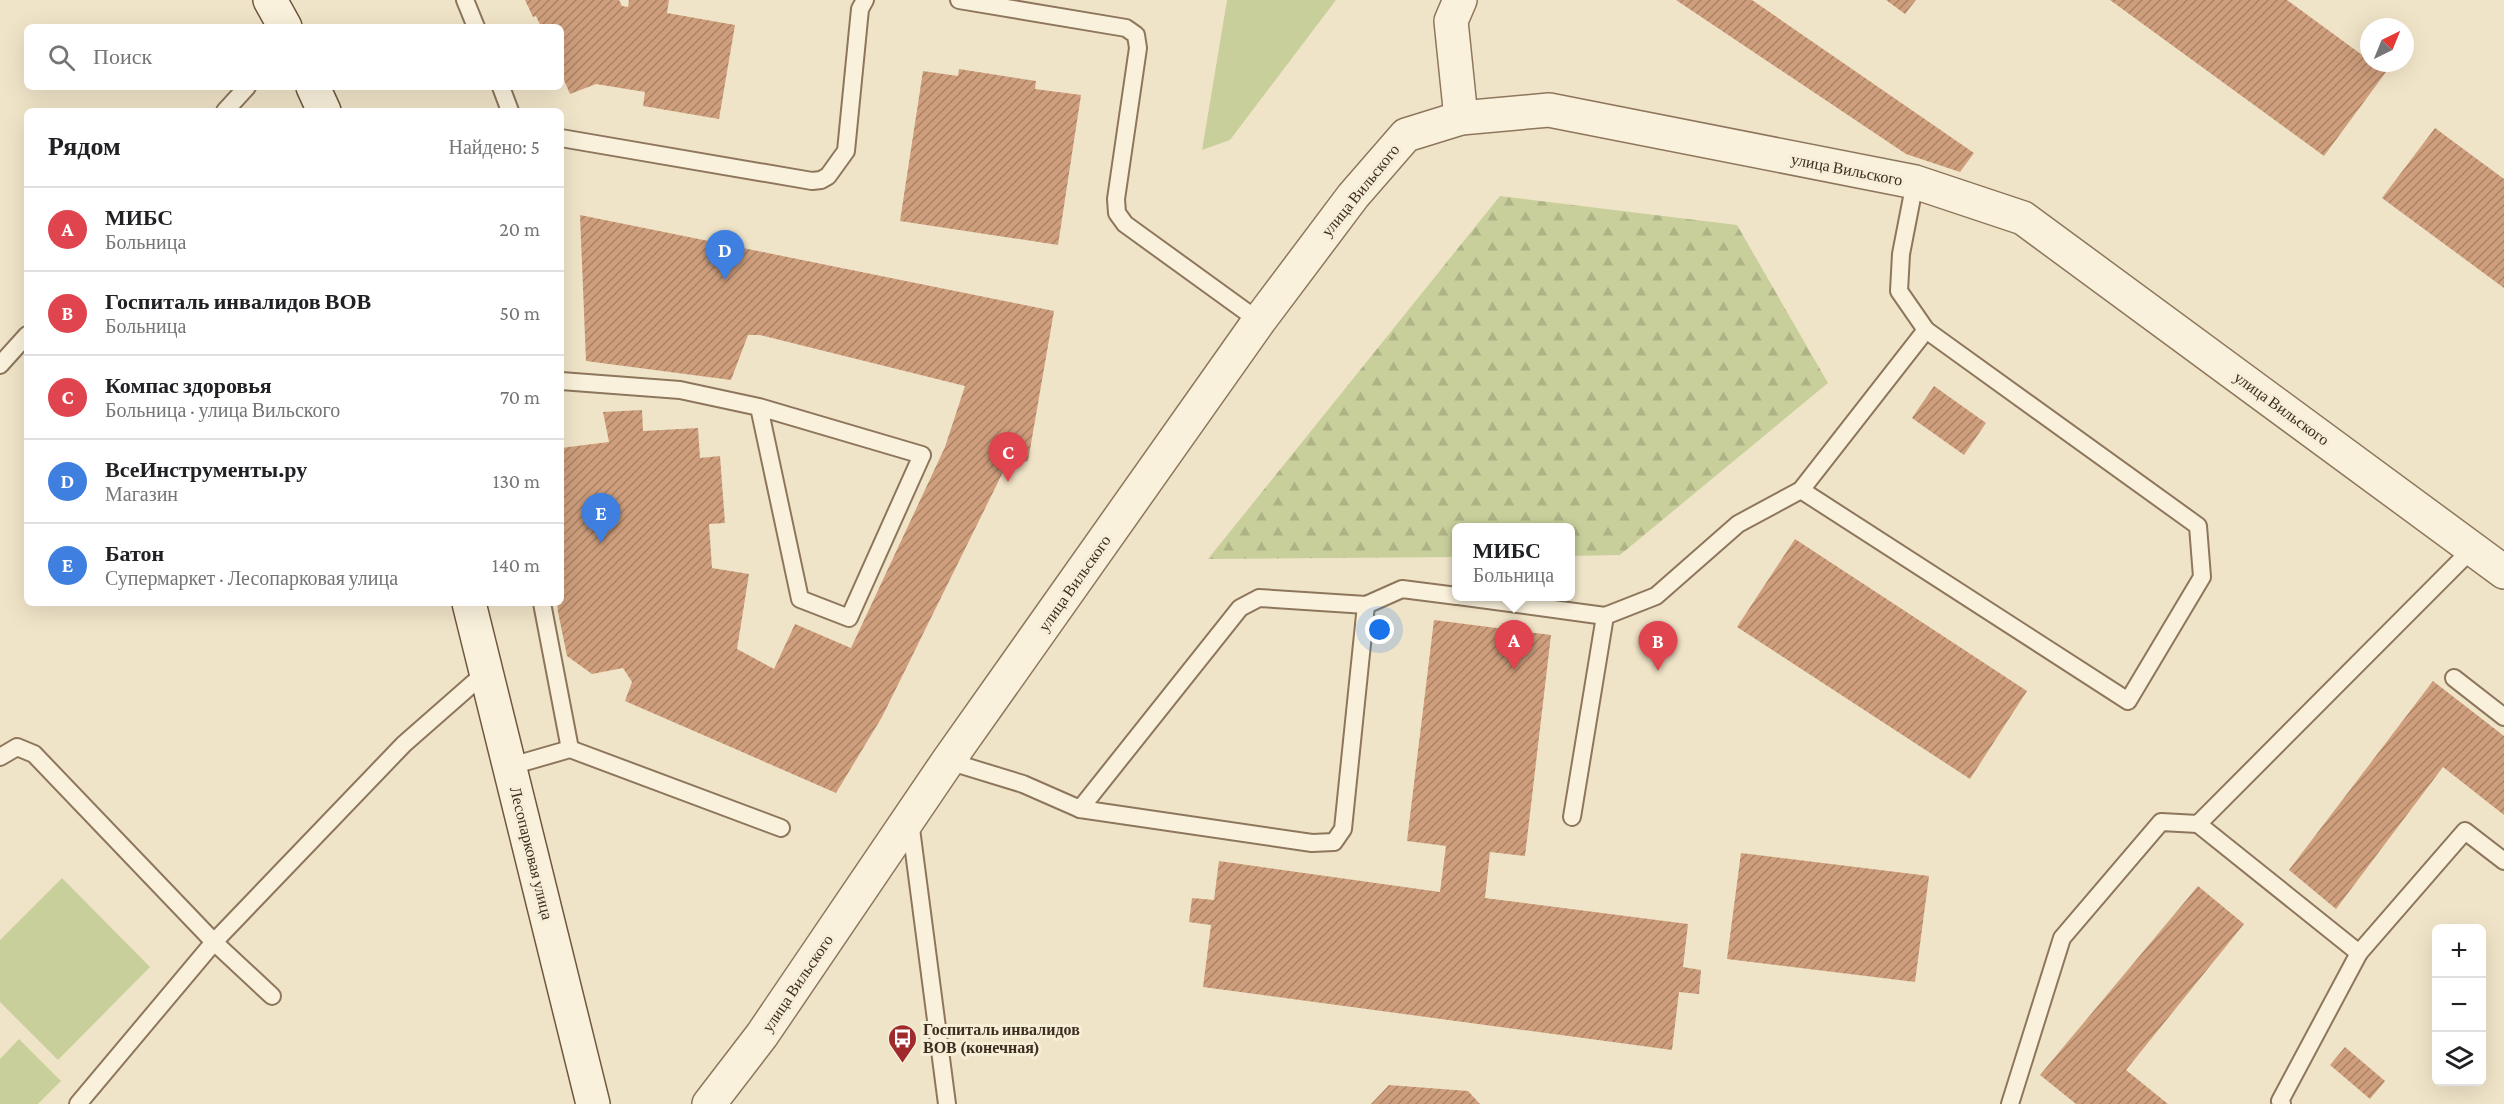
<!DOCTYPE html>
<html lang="ru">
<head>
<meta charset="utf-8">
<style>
	:root { --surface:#fff; --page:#f2f2f2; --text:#202124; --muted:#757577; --line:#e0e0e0; --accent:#111827 }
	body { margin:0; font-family:"Crimson Pro",serif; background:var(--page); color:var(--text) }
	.controls { position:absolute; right:18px; bottom:18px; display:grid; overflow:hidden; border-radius:9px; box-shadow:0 6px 24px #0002 }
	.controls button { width:54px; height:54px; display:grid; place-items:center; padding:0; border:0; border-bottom:2px solid var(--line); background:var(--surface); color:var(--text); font:30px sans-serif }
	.compass { position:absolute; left:2360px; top:18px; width:54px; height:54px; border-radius:50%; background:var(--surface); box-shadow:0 6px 24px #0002; rotate:43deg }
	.you { position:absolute; left:1380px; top:630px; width:21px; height:21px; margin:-15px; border:4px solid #fff; border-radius:50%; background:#1a73e8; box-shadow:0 0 0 9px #1a73e833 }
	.badge { display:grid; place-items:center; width:39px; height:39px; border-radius:50%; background:var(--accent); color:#fff; font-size:20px; font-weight:700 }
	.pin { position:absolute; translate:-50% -50px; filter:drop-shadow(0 2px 3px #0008) }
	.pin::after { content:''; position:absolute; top:32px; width:21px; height:18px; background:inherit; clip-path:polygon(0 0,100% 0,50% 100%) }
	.popup { position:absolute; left:1452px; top:523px; width:123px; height:78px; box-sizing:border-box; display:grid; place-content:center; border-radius:9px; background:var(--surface); filter:drop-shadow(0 2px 4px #0005); font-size:20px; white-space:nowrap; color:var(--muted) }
	.popup b { font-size:22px; color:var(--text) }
	.popup::after { content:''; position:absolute; left:50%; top:100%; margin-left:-12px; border:12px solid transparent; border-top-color:var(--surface) }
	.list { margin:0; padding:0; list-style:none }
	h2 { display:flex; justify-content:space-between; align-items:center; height:78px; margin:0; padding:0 24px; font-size:26px }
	h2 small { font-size:20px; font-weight:400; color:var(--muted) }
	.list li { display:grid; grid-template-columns:39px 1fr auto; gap:18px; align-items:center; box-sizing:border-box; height:84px; padding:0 24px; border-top:2px solid var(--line) }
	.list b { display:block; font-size:22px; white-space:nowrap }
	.list p { margin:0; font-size:20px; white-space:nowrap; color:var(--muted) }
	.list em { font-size:20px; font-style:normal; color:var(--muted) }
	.icon { flex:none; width:33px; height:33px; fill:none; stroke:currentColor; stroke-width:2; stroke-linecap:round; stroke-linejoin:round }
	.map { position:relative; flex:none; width:2504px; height:1104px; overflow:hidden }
	.search { position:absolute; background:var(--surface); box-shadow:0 6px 24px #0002; left:24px; top:24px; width:540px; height:66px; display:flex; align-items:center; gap:15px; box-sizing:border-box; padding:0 21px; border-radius:9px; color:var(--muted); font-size:22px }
	.panel { position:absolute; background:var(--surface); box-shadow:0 6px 24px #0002; left:24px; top:108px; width:540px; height:498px; border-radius:9px }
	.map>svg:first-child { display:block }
	.forest { fill:url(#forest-firs) }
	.park { fill:#c9cf9b }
	.building { fill:url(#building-hatch) }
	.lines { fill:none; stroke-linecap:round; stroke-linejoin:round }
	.service-casing { stroke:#8d765c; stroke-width:20 }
	.minor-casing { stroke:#8d765c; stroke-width:36 }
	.secondary-casing { stroke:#6f573f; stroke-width:36 }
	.service { stroke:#faf1dc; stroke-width:16 }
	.minor { stroke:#faf1dc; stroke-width:33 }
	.secondary { stroke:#faf1dc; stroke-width:33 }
	.labels { text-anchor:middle; stroke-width:6; stroke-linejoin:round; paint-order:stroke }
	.street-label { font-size:16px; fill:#3d2e20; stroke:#f7eed8 }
	.poi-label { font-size:16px; font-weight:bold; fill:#3d2e20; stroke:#f7eed8; text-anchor:start }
</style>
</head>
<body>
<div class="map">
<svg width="2504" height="1104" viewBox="0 0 2504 1104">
	<defs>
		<pattern id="forest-firs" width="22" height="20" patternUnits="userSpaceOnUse" patternTransform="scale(1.5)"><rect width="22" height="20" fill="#c9cf9b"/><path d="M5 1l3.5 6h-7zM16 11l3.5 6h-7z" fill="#aeb285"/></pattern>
		<pattern id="building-hatch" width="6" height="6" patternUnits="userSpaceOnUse" patternTransform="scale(1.5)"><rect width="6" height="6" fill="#cf9f7d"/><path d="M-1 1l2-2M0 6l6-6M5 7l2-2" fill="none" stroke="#a98266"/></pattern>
	</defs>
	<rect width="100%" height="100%" fill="#f0e4c8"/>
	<polygon class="forest" points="1500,196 1737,225 1828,383 1620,555 1571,556 1571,528 1457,528 1457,557 1208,559"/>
	<g class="park">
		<polygon points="1227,0 1336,0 1230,140 1202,150"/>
		<polygon points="62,878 150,967 58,1060 0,1002 0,940"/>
		<polygon points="19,1039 61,1081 38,1104 0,1104 0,1059"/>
	</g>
	<g class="building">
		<polygon points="525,0 619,0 622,6 628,7 629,0 669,0 667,13 735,25 719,119 643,106 645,92 596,84 570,94 561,73 561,27 541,27 536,16 533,17"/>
		<polygon points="1676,0 1752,0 1974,153 1960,172 1906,154"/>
		<polygon points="1886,0 1916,0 1905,14"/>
		<polygon points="2110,0 2287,0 2369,60 2369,63 2373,63 2386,72 2324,156"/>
		<polygon points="959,69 1036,81 1035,89 1081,95 1058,245 900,221 923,71 958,76"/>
		<polygon points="2435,128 2504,179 2504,288 2382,198"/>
		<polygon points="580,215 1054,311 1028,461 1005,468 882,717 836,793 625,701 632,682 623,668 592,674 567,656 558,612 557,603 561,603 561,448 609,442 603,412 642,410 643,431 698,428 700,458 720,456 725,523 709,524 712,568 749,574 737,649 774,669 795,624 851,648 945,447 965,386 760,335 748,335 731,380 586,361"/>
		<polygon points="1934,386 1986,423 1964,455 1912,418"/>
		<polygon points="1795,539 2027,691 1970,779 1737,627"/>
		<polygon points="1434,620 1551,635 1525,856 1490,852 1485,898 1688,924 1683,967 1701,970 1699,994 1679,992 1672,1050 1203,987 1211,925 1189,922 1192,898 1214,900 1219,861 1440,892 1446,846 1407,841"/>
		<polygon points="2433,681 2504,736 2504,815 2443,767 2336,909 2289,870"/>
		<polygon points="1741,853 1929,876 1915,982 1727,959"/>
		<polygon points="2198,886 2244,924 2126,1070 2168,1104 2076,1104 2040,1075"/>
		<polygon points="2345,1047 2385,1081 2370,1099 2330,1065"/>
		<polygon points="1389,1085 1468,1091 1480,1104 1371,1104"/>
	</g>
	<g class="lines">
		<defs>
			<g id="service">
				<polyline points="465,0 476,27"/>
				<polyline points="959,0 1126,28 1136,35 1138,48 1116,199 1117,213 1125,224 1259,321"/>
				<polyline points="501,87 510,111"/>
				<polyline points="225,111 247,87"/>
				<polyline points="561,138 812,181 821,180 828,176 846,151 860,9 865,0"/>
				<polyline points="0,365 27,335"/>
				<polyline points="561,381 680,390 759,407 922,455 849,618 800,599 759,407"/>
				<polyline points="1801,490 2128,701 2202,577 2198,526 1926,330"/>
				<polyline points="1458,596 1605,616"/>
				<polyline points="542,603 570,749"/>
				<polyline points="2454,678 2504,717"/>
				<polyline points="0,757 17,747 34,754 214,942 272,996"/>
				<polyline points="948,761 1023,784 1080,809 1240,608 1259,598 1366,605 1402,589 1457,596"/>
				<polyline points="511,766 570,749 781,828"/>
				<polyline points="1080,809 1312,843 1334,842 1343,829 1366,605"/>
				<polyline points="1572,817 1605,616 1656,596 1738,524 1801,490 1926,330 1899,291 1901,254 1915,182"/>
				<polyline points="910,821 947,1104"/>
				<polyline points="2198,824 2359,953 2280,1101 2282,1104"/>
				<polyline points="2359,953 2465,831 2504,861"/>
				<polyline points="78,1104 214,942 404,744 486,672"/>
				<polyline points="2010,1104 2062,938 2161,822 2198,824 2472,549"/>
			</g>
			<g id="minor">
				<polyline points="1460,0 1451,21 1461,118"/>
				<polyline points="709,1104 762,1035 948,761 1259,321 1353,196 1406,135 1461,118 1549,110 1915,182 2023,218 2504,572"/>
			</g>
			<g id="secondary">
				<polyline points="270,0 285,27"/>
				<polyline points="313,87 324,111"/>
				<polyline points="469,603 593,1104"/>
			</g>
		</defs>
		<use href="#service" class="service-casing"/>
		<use href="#minor" class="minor-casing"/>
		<use href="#secondary" class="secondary-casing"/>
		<use href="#service" class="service"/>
		<use href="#minor" class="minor"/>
		<use href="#secondary" class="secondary"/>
	</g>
	<defs>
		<symbol id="bus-pin" viewBox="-11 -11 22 30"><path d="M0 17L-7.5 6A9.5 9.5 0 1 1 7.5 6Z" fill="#9e2a2b" stroke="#f7eed8"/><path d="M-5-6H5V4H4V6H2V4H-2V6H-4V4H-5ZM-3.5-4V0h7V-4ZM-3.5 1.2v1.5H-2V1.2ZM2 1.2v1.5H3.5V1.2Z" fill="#fff"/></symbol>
	</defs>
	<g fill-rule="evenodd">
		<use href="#bus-pin" x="886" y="1022" width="33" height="45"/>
	</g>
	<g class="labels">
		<g class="street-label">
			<text transform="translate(1847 169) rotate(11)" y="6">улица Вильского</text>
			<text transform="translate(1360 190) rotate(-51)" y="6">улица Вильского</text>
			<text transform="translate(2282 408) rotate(36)" y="6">улица Вильского</text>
			<text transform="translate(1074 583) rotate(-55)" y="6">улица Вильского</text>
			<text transform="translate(532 853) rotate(76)" y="6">Лесопарковая улица</text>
			<text transform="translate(797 983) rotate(-56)" y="6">улица Вильского</text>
		</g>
		<g class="poi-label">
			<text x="923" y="1035">Госпиталь инвалидов<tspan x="923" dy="18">ВОВ (конечная)</tspan></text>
		</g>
	</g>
</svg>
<div class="controls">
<button>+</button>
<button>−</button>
<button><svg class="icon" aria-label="layers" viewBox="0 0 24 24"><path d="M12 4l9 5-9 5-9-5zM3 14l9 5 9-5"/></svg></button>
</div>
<svg class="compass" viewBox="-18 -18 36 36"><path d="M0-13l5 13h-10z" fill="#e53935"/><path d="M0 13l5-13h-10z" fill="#757577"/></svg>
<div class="you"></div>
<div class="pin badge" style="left:1514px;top:670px;background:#e0444e">A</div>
<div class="popup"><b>МИБС</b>Больница</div>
<div class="pin badge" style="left:1658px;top:671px;background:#e0444e">B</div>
<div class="pin badge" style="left:1008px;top:482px;background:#e0444e">C</div>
<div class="pin badge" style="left:725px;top:280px;background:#3f7fe0">D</div>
<div class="pin badge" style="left:601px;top:543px;background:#3f7fe0">E</div>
<div class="search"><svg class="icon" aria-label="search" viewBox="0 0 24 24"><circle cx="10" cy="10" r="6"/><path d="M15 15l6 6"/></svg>Поиск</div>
<section class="panel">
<h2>Рядом<small>Найдено: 5</small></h2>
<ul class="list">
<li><span class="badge" style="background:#e0444e">A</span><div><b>МИБС</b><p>Больница</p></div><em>20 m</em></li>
<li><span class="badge" style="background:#e0444e">B</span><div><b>Госпиталь инвалидов ВОВ</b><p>Больница</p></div><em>50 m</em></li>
<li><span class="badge" style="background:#e0444e">C</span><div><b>Компас здоровья</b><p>Больница · улица Вильского</p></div><em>70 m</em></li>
<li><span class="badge" style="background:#3f7fe0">D</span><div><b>ВсеИнструменты.ру</b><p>Магазин</p></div><em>130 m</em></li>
<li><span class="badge" style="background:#3f7fe0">E</span><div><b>Батон</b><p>Супермаркет · Лесопарковая улица</p></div><em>140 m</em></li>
</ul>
</section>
</div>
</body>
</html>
